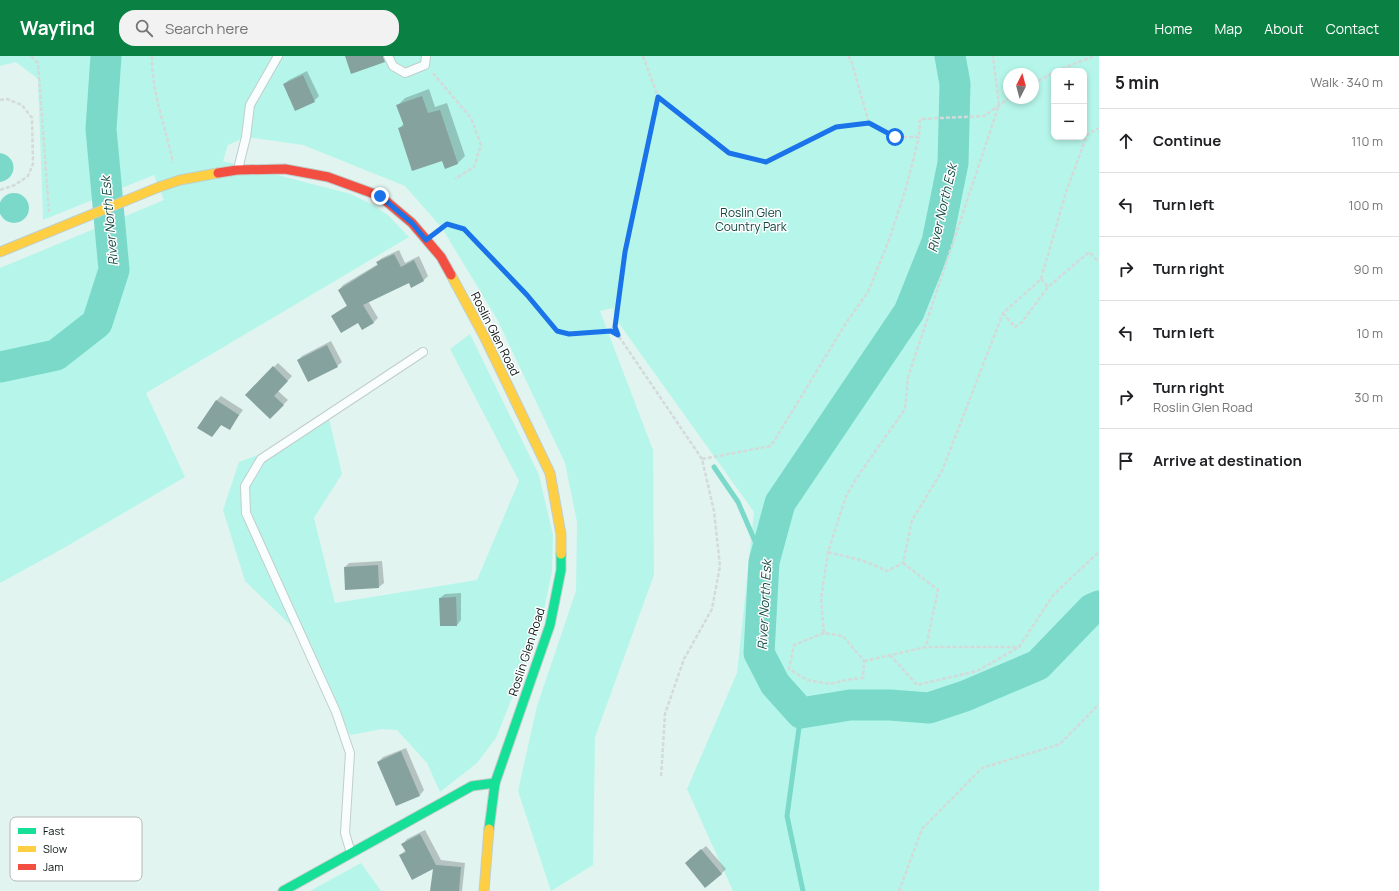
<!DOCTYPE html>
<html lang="en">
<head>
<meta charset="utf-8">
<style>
	:root { --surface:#fff; --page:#f2f2f2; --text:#202124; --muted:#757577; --line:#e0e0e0; --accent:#0b8043 }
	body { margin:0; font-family:Manrope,sans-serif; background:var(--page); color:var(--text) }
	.controls { position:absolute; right:12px; top:12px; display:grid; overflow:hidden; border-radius:8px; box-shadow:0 2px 6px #0003 }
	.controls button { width:36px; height:36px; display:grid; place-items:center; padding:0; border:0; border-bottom:1px solid var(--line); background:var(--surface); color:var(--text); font:20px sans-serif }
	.compass { position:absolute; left:1003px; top:12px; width:36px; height:36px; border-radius:50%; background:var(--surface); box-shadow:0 2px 6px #0003; rotate:6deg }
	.stop { position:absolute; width:12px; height:12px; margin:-9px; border:3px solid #1a73e8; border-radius:50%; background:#fff }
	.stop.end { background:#1a73e8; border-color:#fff; box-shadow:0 1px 4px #0008 }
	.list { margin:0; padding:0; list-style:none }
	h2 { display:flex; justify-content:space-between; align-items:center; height:52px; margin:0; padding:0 16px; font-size:17px }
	h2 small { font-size:13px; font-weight:400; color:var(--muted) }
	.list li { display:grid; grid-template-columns:26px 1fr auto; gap:12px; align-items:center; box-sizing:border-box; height:64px; padding:0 16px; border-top:1px solid var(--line) }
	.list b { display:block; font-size:15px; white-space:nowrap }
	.list p { margin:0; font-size:13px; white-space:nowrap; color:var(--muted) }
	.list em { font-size:13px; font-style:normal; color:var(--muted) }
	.icon { flex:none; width:22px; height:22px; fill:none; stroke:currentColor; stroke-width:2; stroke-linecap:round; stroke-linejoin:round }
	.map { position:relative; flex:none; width:1099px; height:835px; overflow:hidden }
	header { display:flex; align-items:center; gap:24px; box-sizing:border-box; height:56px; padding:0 20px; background:var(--accent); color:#fff }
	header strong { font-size:19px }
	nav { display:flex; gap:22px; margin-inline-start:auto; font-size:14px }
	.search { width:280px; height:36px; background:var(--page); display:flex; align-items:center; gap:10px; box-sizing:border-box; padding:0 14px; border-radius:16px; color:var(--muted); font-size:15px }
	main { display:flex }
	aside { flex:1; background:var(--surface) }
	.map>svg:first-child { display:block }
	.green { fill:#b6f6ea; fill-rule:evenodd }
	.water { fill:#7bd9ca }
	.shadow { fill:#0003 }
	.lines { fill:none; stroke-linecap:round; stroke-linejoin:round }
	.stream { stroke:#7bd9ca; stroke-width:5 }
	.river { stroke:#7bd9ca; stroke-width:31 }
	.building { fill:#85a29e }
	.lane-casing { stroke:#bfcecb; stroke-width:10 }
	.fast-casing { stroke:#bfcecb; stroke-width:11 }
	.slow-casing { stroke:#bfcecb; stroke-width:11 }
	.jam-casing { stroke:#bfcecb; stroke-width:11 }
	.path { stroke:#d4dad9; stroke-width:2.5; stroke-dasharray:4 2; stroke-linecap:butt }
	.lane { stroke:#fafdfd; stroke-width:8 }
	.fast { stroke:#16e098; stroke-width:9 }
	.slow { stroke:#ffcf43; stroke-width:9 }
	.jam { stroke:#f24e42; stroke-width:9 }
	.route { stroke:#1a73e8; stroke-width:5 }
	.labels { text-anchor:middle; stroke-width:3; stroke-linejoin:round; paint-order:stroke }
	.park-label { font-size:12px; fill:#0e463e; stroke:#fff }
	.street-label { font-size:12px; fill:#0a1614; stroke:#fff }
	.water-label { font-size:13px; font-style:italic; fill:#144b43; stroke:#fff }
	.key { fill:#fff; stroke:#b6b9b8; stroke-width:1 }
	.key-label { font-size:11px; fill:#0a1614 }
</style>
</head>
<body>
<header>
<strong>Wayfind</strong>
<div class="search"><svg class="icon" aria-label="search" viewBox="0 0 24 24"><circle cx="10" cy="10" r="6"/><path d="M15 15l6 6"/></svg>Search here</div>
<nav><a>Home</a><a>Map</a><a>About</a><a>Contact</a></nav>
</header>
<main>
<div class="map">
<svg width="1099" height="835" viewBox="0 0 1099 835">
	<rect width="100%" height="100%" fill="#e1f4f0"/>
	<g class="green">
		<path d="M0,0h1099v835h-366l-46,-102 50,-116 17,-161 -139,-194 -2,-10 -13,3 53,139 1,125 -59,162 -2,128 -42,26 -33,-100 19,-85 39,-115 1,-69 -12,-59 -68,-144 -55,-91 -37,-42 -102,-41 -57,-8 -18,8 -5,16 128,33 24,12 14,10 20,21 -263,156 39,84 -123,72 -62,34v-315l164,-68 -10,-25 -111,45 -5,-141 -22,-17 -16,4zM1054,15h30v66h-30zM1009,18h24v24h-24z"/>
		<polygon points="470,278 539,419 553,479 552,515 541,569 496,682 477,707 440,736 427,707 397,674 382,673 350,679 308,586 245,525 223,454 239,406 285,389 329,363 342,418 314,462 335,547 477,524 519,425 450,293"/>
		<polygon points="361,807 381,835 310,835"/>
	</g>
	<g class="water">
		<path d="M0,97c18,3 18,26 0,29z"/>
		<circle cx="14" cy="152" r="15"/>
	</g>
	<g class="shadow">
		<polygon points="307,15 319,40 314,45 284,28 289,24"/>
		<polygon points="429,33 435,51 447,47 465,100 458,107 445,112 443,104 399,73 404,67 398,49 405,42"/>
		<polygon points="399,194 405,207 419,200 428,220 424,224 411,230 409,226 368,245 378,262 374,266 362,273 358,266 332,260 337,256 348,249 339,234 343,229 378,208 377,206 382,202"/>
		<polygon points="331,285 342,306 337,310 298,304 302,300"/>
		<polygon points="278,307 292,320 278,335 288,344 270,362 246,339"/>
		<polygon points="221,340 243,354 229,373 222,368 212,380 216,345"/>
		<polygon points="382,505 384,527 379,531 345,511 349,507"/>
		<polygon points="461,537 461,564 457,569 440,542 445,538"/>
		<polygon points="406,692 424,734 420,739 397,749 378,706 383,701"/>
		<polygon points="425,774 441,804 465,807 462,835 431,835 434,811 400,799 406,794 403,788 407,783"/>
		<polygon points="706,790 726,813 721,818 690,803"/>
	</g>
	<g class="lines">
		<g class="stream">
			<polyline points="714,411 738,446 764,506"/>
			<polyline points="801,657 787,760 803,835"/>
		</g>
		<g class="river">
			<polyline points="950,0 955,28 953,107 937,186 909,256 780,447 764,506 759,597 775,628 801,657 850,649 890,649 929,652 965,640 1038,609 1092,553 1099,550"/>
			<polyline points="0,311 56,299 97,267 114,214 101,73 106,0"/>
		</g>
	</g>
	<g class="building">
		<polygon points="345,0 383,0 385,6 351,18"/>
		<polygon points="303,19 315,46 295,55 283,28"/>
		<polygon points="422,40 428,57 440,54 458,108 445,113 442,105 412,115 398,72 404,70 396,49"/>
		<polygon points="394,198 401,211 414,204 424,225 411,232 409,227 363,249 374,267 362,274 358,267 341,277 331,260 347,250 338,234 378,209 376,206"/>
		<polygon points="327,289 338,311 308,326 297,304"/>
		<polygon points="273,310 288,325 274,340 284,349 270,363 245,339"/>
		<polygon points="216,344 239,359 230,374 221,369 212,381 197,372"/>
		<polygon points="378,509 379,532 345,534 344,511"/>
		<polygon points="456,541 457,570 440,570 439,542"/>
		<polygon points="401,695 420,740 396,750 377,706"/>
		<polygon points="420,778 436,809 461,811 459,835 430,835 433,813 412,824 399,799 406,796 401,788"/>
		<polygon points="701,793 722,818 705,832 685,807"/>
	</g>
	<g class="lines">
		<defs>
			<g id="lane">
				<polyline points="388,0 393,10 405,17 425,9 426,0"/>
				<polyline points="238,113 246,81 250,49 278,0"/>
				<polyline points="351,797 345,777 350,697 336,656 246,457 245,430 261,403 423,296"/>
			</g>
			<g id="fast">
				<polyline points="489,773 495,727 550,569 561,514 561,498"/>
				<polyline points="283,835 472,730 495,727"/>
			</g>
			<g id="slow">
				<polyline points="0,196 159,131 180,124 218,117"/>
				<polyline points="451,219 485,282 550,417 561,478 561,498"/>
				<polyline points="484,835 489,773"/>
			</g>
			<polyline id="jam" points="218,117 237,114 285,113 328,121 380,140 412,167 441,201 451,219"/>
		</defs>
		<use href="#lane" class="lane-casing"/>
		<use href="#fast" class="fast-casing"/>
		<use href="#slow" class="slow-casing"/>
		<use href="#jam" class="jam-casing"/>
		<g class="path">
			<polyline points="31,0 38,7 49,156"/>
			<path d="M152,0c-1,34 14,73 21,107"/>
			<polyline points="643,0 658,41 729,97 766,106 836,71 869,67"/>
			<polyline points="848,0 851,4 869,67 895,81 919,81 920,63 984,60 1009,42"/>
			<polyline points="1056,15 1094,0"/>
			<polyline points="433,17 471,62 481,89 474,111 455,123"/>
			<polyline points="1033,28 1054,16"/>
			<polyline points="0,44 7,43 22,49 32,62 33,108 28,120 15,129 0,134"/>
			<polyline points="441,173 447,168 464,173 527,239 557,275 569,278 611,275 618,279 702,403 714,455 720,510 712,553 684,603 665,658 661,722"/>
			<polyline points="1041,223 1048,231"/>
			<polyline points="1003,257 1015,271 1022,266 1048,231 1089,196 1099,206"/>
			<polyline points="618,279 615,271 625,196 658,41"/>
			<polyline points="702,403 771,390 846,267 868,236 889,184 906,132 919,81"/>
			<polyline points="828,496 864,505 887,515 903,507 912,464 942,415 1003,257 1041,223 1066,136 1087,79 1099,72"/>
			<polyline points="903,507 938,534 926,591"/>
			<polyline points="824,577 794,589 789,613 807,624 830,628 851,623 863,622 864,605 843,580 824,577 821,543 828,496 846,440 860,417 905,353 908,321 999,49 993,0"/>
			<polyline points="890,599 917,629 977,615 1019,591 1054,538 1099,496"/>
			<polyline points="864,605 926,591 1018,591"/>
			<polyline points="899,835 922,773 982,712 1060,688 1099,648"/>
		</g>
		<use href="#lane" class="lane"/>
		<use href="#fast" class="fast"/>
		<use href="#slow" class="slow"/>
		<use href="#jam" class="jam"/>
	</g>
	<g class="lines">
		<polyline class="route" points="380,140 412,167 426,184 447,168 464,173 527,239 557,275 569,278 611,275 618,279 615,271 625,196 658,41 729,97 766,106 836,71 869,67 895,81"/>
	</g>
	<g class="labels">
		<g class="park-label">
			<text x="751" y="161">Roslin Glen<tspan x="751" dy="14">Country Park</tspan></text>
		</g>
		<g class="street-label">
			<text transform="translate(495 278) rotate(63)" y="4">Roslin Glen Road</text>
			<text transform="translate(527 596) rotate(-72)" y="4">Roslin Glen Road</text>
		</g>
		<g class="water-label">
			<text transform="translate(942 152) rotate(-77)" y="5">River North Esk</text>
			<text transform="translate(109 165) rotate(-95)" y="5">River North Esk</text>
			<text transform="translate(764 549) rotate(-87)" y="5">River North Esk</text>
		</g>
	</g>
	<rect x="10" y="761" width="132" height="64" rx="6" class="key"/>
	<rect x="18" y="772" width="18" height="6" fill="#16e098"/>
	<rect x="18" y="790" width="18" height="6" fill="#ffcf43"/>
	<rect x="18" y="808" width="18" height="6" fill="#f24e42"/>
	<g class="key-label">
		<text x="43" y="779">Fast</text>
		<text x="43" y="797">Slow</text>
		<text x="43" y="815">Jam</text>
	</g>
</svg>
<div class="controls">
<button>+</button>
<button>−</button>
</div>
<svg class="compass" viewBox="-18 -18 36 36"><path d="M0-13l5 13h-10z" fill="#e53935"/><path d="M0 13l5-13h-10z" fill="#757577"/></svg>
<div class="stop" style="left:895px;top:81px"></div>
<div class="stop end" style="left:380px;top:140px"></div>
</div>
<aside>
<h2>5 min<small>Walk · 340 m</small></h2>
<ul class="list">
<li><svg class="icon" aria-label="ahead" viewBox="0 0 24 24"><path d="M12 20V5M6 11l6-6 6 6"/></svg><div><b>Continue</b></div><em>110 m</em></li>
<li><svg class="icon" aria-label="left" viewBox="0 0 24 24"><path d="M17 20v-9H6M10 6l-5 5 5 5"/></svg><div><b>Turn left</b></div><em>100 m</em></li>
<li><svg class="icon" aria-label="right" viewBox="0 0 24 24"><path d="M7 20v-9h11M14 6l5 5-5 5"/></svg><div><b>Turn right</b></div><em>90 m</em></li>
<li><svg class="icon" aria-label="left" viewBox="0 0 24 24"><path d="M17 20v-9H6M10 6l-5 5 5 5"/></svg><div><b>Turn left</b></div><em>10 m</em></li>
<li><svg class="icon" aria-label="right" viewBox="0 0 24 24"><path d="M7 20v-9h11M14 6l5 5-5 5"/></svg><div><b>Turn right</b><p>Roslin Glen Road</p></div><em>30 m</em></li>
<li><svg class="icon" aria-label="arrive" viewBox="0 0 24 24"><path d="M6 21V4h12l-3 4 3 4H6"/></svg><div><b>Arrive at destination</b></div></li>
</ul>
</aside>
</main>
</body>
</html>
